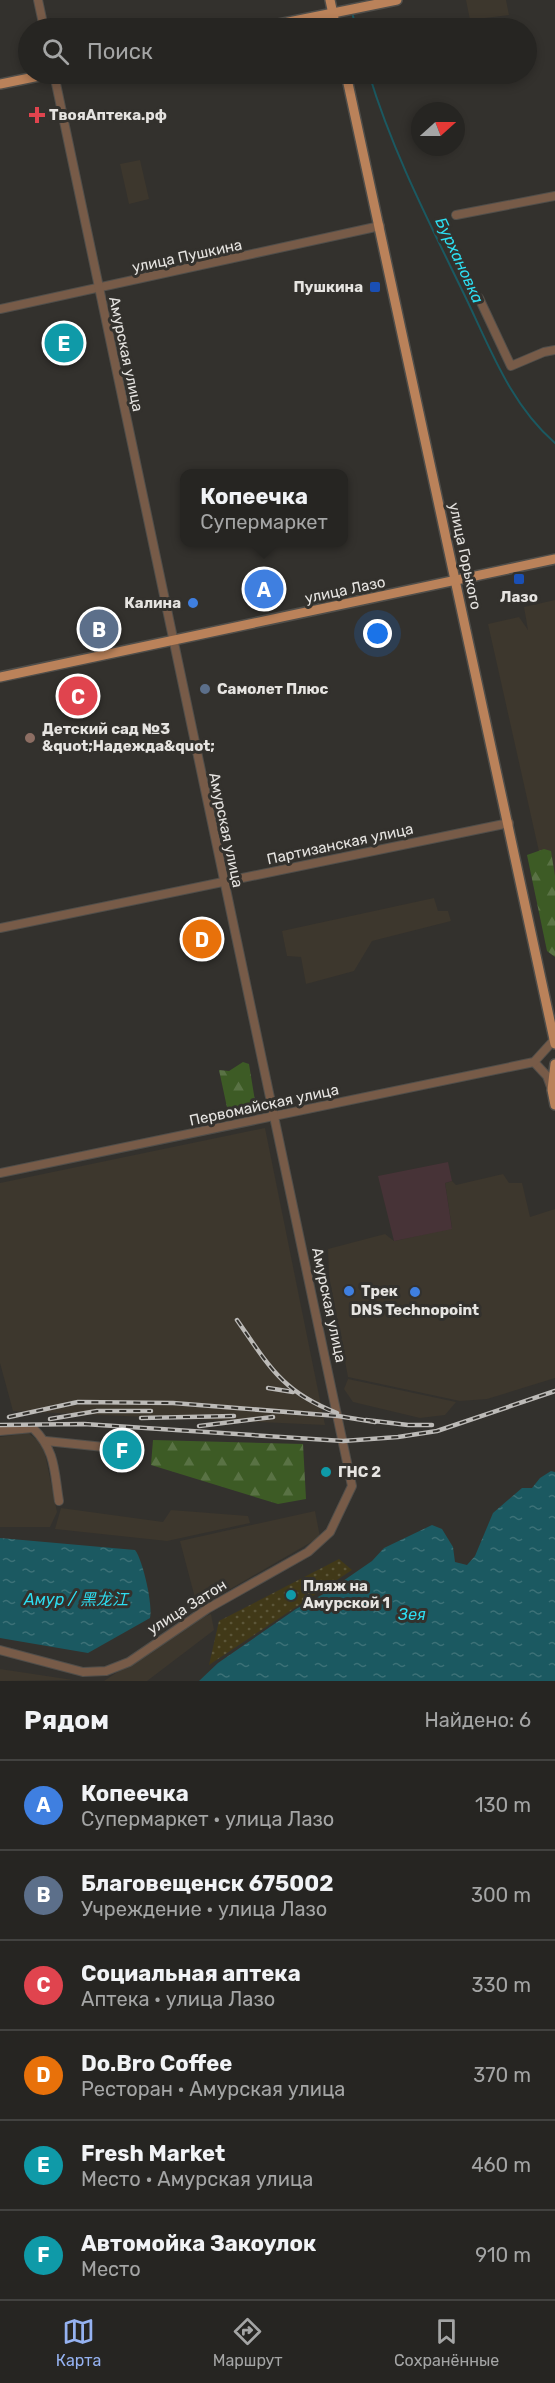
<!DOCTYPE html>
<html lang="ru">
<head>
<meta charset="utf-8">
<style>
	:root { --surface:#262522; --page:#32312f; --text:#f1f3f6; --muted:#a4a5a5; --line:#424240; --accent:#95b2f1 }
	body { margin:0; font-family:Rubik,"Noto Sans SC",sans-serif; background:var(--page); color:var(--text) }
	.compass { position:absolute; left:411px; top:102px; width:54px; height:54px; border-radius:50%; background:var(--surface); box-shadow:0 3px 9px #0003; rotate:69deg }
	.you { position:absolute; left:378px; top:634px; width:21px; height:21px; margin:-15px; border:4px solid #fff; border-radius:50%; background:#1a73e8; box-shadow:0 0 0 9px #1a73e833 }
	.badge { display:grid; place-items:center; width:39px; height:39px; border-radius:50%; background:var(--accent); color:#fff; font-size:20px; font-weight:700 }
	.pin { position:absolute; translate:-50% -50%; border:3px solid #fff; box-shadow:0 2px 6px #0006 }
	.popup { position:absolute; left:180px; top:469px; width:168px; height:78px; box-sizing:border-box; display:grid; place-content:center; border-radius:12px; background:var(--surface); filter:drop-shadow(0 2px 4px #0005); font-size:20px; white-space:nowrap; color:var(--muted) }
	.popup b { font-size:22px; color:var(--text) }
	.popup::after { content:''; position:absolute; left:50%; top:100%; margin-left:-12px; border:12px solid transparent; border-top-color:var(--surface) }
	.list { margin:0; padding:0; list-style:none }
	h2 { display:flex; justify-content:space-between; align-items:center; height:78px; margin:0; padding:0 24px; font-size:26px }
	h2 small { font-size:20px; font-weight:400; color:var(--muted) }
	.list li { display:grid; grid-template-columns:39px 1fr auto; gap:18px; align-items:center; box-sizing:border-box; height:90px; padding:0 24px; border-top:2px solid var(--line) }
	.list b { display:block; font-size:22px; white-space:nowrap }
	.list p { margin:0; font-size:20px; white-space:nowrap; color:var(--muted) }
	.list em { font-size:20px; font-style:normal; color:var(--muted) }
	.icon { flex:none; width:33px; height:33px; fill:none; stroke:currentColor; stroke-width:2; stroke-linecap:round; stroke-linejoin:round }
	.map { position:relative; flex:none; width:555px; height:1681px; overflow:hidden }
	.search { position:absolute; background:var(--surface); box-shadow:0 3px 9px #0003; left:18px; right:18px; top:18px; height:66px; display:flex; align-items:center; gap:15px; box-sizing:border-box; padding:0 21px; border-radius:33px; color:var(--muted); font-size:22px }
	.sheet { height:618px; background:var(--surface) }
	nav { display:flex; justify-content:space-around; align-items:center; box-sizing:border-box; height:84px; border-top:2px solid var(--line); background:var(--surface); font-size:16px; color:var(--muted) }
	nav a { display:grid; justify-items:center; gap:3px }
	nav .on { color:var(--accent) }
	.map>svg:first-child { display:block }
	.built { fill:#3d372d }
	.education { fill:#473337 }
	.forest { fill:url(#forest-firs) }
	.sand { fill:url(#sand-dots) }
	.water { fill:url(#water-ripples) }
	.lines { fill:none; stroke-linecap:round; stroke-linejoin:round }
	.stream { stroke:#1b5961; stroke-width:2 }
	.minor-casing { stroke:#504e4a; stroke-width:10 }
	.major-casing { stroke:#504e4a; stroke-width:12 }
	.minor { stroke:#775b48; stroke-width:8 }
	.major { stroke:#ba825a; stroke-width:9 }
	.rail-casing { stroke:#bcbab7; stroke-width:4.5 }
	.rail { stroke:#33312d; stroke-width:2; stroke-dasharray:7; stroke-linecap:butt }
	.health-dot { fill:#e0444e; stroke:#33312d; stroke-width:2 }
	.transit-dot { fill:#1a4fb4; stroke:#33312d; stroke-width:2 }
	.shop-dot { fill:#3f7fe0; stroke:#33312d; stroke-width:2 }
	.service-dot { fill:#5c6f8a; stroke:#33312d; stroke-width:2 }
	.education-dot { fill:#8d6e63; stroke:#33312d; stroke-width:2 }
	.culture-dot { fill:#0f9aa8; stroke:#33312d; stroke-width:2 }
	.labels { text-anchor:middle; stroke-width:6; stroke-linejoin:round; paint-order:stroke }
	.poi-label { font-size:15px; font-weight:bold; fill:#e6e4e1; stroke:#33312d; text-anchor:start }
	.street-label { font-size:15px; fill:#e6e4e1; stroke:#33312d }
	.water-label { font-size:16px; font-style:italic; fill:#2ddef1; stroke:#33312d }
</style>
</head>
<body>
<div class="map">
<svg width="555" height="1681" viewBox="0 0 555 1681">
	<defs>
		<pattern id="forest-firs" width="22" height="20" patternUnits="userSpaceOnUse" patternTransform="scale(1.5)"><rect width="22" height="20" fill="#3d5b25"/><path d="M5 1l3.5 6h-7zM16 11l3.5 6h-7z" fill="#597244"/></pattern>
		<pattern id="sand-dots" width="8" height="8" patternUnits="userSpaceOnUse" patternTransform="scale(1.5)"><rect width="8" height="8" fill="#413918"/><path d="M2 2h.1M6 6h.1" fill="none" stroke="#5c5639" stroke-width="1.8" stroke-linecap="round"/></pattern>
		<pattern id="water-ripples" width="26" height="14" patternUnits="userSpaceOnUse" patternTransform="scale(1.5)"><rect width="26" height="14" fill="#1b5961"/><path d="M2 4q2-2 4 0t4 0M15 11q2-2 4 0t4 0" fill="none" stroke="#3c7177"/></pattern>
	</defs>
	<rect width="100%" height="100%" fill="#33312d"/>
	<g class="built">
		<polygon points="466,0 506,0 509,15 470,20"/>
		<polygon points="140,160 149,199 129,204 120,164"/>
		<polygon points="555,600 555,923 488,624 519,617 528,630 524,607"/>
		<polygon points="434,898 438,911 448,911 451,921 372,941 354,971 306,984 301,957 287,956 282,931"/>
		<polygon points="265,1128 325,1425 13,1411 0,1363 0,1183"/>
		<polygon points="503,1174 509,1183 522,1183 530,1217 555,1209 555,1378 487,1399 460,1401 348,1377 329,1276 328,1249 385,1234 394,1241 452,1228 445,1183 452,1181 456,1185"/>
		<polygon points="348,1379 456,1402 445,1415 420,1418 353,1402 344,1389"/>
		<polygon points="28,1433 43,1444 57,1512 50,1527 0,1527 0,1437"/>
		<polygon points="61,1508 163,1522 171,1510 248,1516 250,1523 167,1541 55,1529"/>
		<polygon points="315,1511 320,1537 220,1595 195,1598 180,1541"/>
		<polygon points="211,1614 214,1630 147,1681 104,1681 194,1621"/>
		<polygon points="0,1669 73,1680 0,1681"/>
	</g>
	<polygon class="education" points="448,1162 452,1181 445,1183 452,1229 394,1241 378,1176"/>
	<g class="forest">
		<polygon points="544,849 551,851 555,876 555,957 547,951 527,855"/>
		<polygon points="243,1062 249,1064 255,1101 250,1107 228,1112 219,1070 229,1071"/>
		<polygon points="153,1440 303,1444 306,1499 278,1504 151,1465"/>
	</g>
	<polygon class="sand" points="339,1559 352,1570 209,1665 219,1621"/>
	<g class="water">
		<polygon points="551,1471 555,1472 555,1681 199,1681 218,1663 296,1609 327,1592 372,1561 384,1548 432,1525 442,1529 453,1547 455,1562 467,1565 475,1556 493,1513 522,1488 532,1488 540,1478"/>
		<path d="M0,1538l135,12c8,10 18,56 15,68l-62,35 -88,-15z"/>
	</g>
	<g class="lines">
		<g class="stream">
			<polyline points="352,12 356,28"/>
			<path d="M369,74c23,76 59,146 94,218 26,53 46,111 92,151"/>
		</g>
		<defs>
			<g id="minor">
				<polyline points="38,0 44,28"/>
				<polyline points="456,215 555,196"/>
				<polyline points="479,298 511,366 544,352 555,350"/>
				<polyline points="0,309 380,226"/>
				<polyline points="0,928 509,823"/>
				<polyline points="534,1062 547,1076 551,1087"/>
				<polyline points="0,1173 534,1062 554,1040"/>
				<path d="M0,1431l33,-3c23,23 21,43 26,73"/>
				<polyline points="46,1441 104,1447"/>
				<polyline points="0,1650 83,1672 106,1671 129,1662 207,1609 308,1552 330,1532 352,1486 54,74"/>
			</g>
			<g id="major">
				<polyline points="330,0 336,28"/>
				<polyline points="259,28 397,0"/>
				<polyline points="346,74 555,1044"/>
				<polyline points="0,84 49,74"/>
				<polyline points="0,677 555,559"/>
				<polyline points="555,1064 552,1090 555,1105"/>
			</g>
		</defs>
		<use href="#minor" class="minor-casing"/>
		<use href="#major" class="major-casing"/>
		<use href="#minor" class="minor"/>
		<use href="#major" class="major"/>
		<defs>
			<g id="rail">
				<path d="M237,1320c32,46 45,72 100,93"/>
				<polyline points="268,1388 293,1392"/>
				<polyline points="9,1417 78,1402 173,1403 338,1416 375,1422"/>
				<polyline points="141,1418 234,1416"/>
				<polyline points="50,1419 97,1411 151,1411"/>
				<polyline points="366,1420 408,1425 432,1425"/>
				<polyline points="0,1425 84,1424 343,1441 398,1437 437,1431 555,1391"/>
				<polyline points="199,1426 273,1417"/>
			</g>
		</defs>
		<use href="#rail" class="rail-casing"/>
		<use href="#rail" class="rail"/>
	</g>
	<path class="health-dot" d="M34 106h6v6h6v6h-6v6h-6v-6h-6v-6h6z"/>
	<g class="transit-dot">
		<rect x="369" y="281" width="12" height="12" rx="3"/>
		<rect x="513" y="573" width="12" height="12" rx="3"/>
	</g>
	<g class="shop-dot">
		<circle cx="193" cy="603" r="6"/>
		<circle cx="349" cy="1291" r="6"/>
		<circle cx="415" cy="1292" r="6"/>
	</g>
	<circle class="service-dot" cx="205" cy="689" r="6"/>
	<circle class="education-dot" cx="30" cy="738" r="6"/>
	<g class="culture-dot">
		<circle cx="326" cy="1472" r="6"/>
		<circle cx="291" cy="1595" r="6"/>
	</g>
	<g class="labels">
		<g class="poi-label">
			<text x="49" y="120">ТвояАптека.рф</text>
			<text x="363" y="292" text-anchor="end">Пушкина</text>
			<text x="519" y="602" text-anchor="middle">Лазо</text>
			<text x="181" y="608" text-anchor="end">Калина</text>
			<text x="217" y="694">Самолет Плюс</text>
			<text x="42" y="734">Детский сад №3<tspan x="42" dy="17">&amp;quot;Надежда&amp;quot;</tspan></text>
			<text x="361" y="1296">Трек</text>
			<text x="415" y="1315" text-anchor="middle">DNS Technopoint</text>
			<text x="338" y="1477">ГНС 2</text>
			<text x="303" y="1591">Пляж на<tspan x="303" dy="17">Амурской 1</tspan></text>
		</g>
		<g class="street-label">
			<text transform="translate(187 256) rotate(-12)" y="5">улица Пушкина</text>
			<text transform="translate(126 354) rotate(78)" y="5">Амурская улица</text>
			<text transform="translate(465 556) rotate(78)" y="5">улица Горького</text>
			<text transform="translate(345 590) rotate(-12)" y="5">улица Лазо</text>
			<text transform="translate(226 830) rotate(78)" y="5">Амурская улица</text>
			<text transform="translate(340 844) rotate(-12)" y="5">Партизанская улица</text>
			<text transform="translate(264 1105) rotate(-12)" y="5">Первомайская улица</text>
			<text transform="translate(329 1305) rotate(78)" y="5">Амурская улица</text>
			<text transform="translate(187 1607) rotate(-32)" y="5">улица Затон</text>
		</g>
		<g class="water-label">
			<text transform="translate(460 260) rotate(65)" y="6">Бурхановка</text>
			<text x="76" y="1605">Амур / 黑龙江</text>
			<text x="412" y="1620">Зея</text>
		</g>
	</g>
</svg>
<svg class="compass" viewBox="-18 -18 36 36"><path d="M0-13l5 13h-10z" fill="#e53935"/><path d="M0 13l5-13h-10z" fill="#a4a5a5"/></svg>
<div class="you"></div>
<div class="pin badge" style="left:264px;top:589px;background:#3f7fe0">A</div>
<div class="popup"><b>Копеечка</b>Супермаркет</div>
<div class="pin badge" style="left:99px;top:629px;background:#5c6f8a">B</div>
<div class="pin badge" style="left:78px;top:696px;background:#e0444e">C</div>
<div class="pin badge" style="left:202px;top:939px;background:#e8710a">D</div>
<div class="pin badge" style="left:64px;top:343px;background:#0f9aa8">E</div>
<div class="pin badge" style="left:122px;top:1450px;background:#0f9aa8">F</div>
<div class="search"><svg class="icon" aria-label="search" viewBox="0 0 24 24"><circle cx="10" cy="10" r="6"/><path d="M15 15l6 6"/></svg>Поиск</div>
</div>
<section class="sheet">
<h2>Рядом<small>Найдено: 6</small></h2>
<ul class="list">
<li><span class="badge" style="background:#3f7fe0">A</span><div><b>Копеечка</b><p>Супермаркет · улица Лазо</p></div><em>130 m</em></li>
<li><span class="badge" style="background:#5c6f8a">B</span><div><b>Благовещенск 675002</b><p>Учреждение · улица Лазо</p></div><em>300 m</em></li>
<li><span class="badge" style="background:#e0444e">C</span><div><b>Социальная аптека</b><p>Аптека · улица Лазо</p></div><em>330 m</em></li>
<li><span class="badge" style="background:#e8710a">D</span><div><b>Do.Bro Coffee</b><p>Ресторан · Амурская улица</p></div><em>370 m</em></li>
<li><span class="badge" style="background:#0f9aa8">E</span><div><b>Fresh Market</b><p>Место · Амурская улица</p></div><em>460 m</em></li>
<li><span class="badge" style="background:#0f9aa8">F</span><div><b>Автомойка Закоулок</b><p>Место</p></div><em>910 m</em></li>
</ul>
</section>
<nav>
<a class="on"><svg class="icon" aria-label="map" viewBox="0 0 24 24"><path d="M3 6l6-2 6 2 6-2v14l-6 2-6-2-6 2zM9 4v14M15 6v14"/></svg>Карта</a>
<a><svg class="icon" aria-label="directions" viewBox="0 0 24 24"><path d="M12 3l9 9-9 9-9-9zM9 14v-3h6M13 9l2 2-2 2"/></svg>Маршрут</a>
<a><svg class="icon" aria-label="saved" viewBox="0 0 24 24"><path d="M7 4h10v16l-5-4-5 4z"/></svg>Сохранённые</a>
</nav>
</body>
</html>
